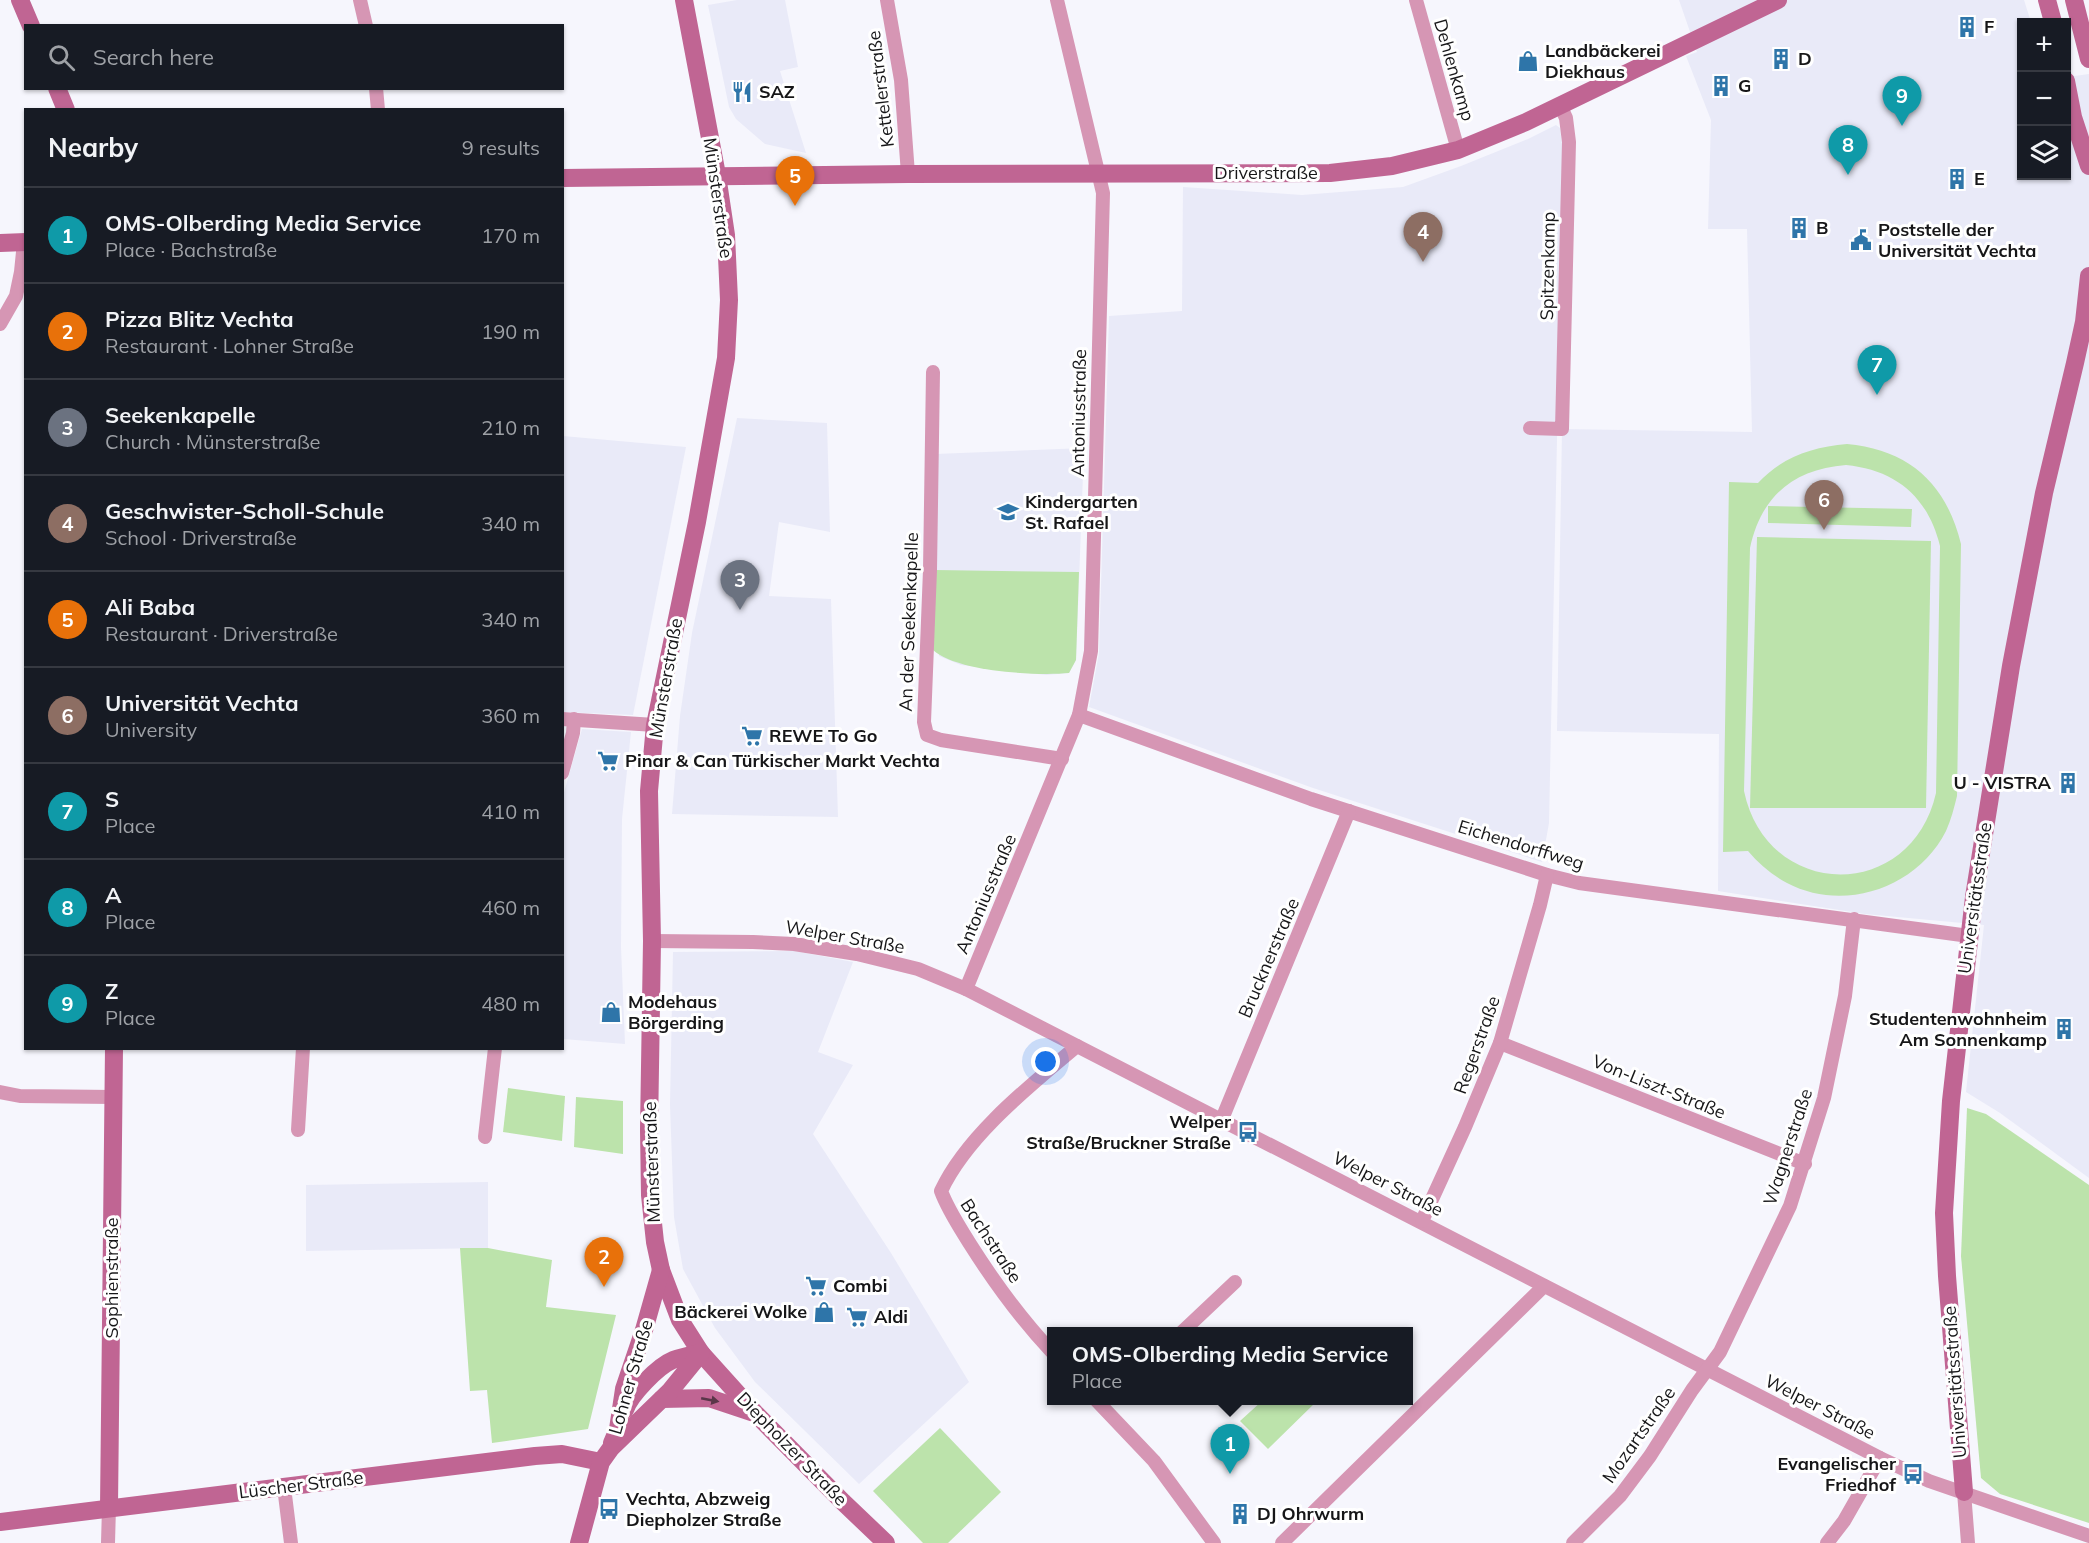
<!DOCTYPE html>
<html lang="en">
<head>
<meta charset="utf-8">
<style>
	:root { --surface:#171b24; --page:#20242c; --text:#f1f3f6; --muted:#9ea1a6; --line:#363941; --accent:#7c3aed }
	body { margin:0; font-family:Mulish,sans-serif; background:var(--page); color:var(--text) }
	.controls { position:absolute; right:18px; top:18px; display:grid; overflow:hidden; border-radius:0px; box-shadow:0 2px 4px #0004 }
	.controls button { width:54px; height:54px; display:grid; place-items:center; padding:0; border:0; border-bottom:2px solid var(--line); background:var(--surface); color:var(--text); font:30px sans-serif }
	.you { position:absolute; left:1046px; top:1062px; width:21px; height:21px; margin:-15px; border:4px solid #fff; border-radius:50%; background:#1a73e8; box-shadow:0 0 0 9px #1a73e833 }
	.badge { display:grid; place-items:center; width:39px; height:39px; border-radius:50%; background:var(--accent); color:#fff; font-size:20px; font-weight:700 }
	.pin { position:absolute; translate:-50% -50px; filter:drop-shadow(0 2px 3px #0008) }
	.pin::after { content:''; position:absolute; top:32px; width:21px; height:18px; background:inherit; clip-path:polygon(0 0,100% 0,50% 100%) }
	.popup { position:absolute; left:1047px; top:1327px; width:366px; height:78px; box-sizing:border-box; display:grid; place-content:center; border-radius:0px; background:var(--surface); filter:drop-shadow(0 2px 4px #0005); font-size:20px; white-space:nowrap; color:var(--muted) }
	.popup b { font-size:22px; color:var(--text) }
	.popup::after { content:''; position:absolute; left:50%; top:100%; margin-left:-12px; border:12px solid transparent; border-top-color:var(--surface) }
	.list { margin:0; padding:0; list-style:none }
	h2 { display:flex; justify-content:space-between; align-items:center; height:78px; margin:0; padding:0 24px; font-size:26px }
	h2 small { font-size:20px; font-weight:400; color:var(--muted) }
	.list li { display:grid; grid-template-columns:39px 1fr auto; gap:18px; align-items:center; box-sizing:border-box; height:96px; padding:0 24px; border-top:2px solid var(--line) }
	.list b { display:block; font-size:22px; white-space:nowrap }
	.list p { margin:0; font-size:20px; white-space:nowrap; color:var(--muted) }
	.list em { font-size:20px; font-style:normal; color:var(--muted) }
	.icon { flex:none; width:33px; height:33px; fill:none; stroke:currentColor; stroke-width:2; stroke-linecap:round; stroke-linejoin:round }
	.map { position:relative; flex:none; width:2089px; height:1543px; overflow:hidden }
	.search { position:absolute; background:var(--surface); box-shadow:0 2px 4px #0004; left:24px; top:24px; width:540px; height:66px; display:flex; align-items:center; gap:15px; box-sizing:border-box; padding:0 21px; border-radius:0px; color:var(--muted); font-size:22px }
	.panel { position:absolute; background:var(--surface); box-shadow:0 2px 4px #0004; left:24px; top:108px; width:540px; height:942px; border-radius:0px }
	.map>svg:first-child { display:block }
	.built { fill:#e9eaf8 }
	.green { fill:#bce3ab; fill-rule:evenodd }
	.lines { fill:none; stroke-linecap:round; stroke-linejoin:round }
	.street { stroke:#d696b4; stroke-width:14 }
	.secondary { stroke:#c06593; stroke-width:18 }
	.oneway { fill:#5a3649 }
	.labels { text-anchor:middle; stroke-width:6; stroke-linejoin:round; paint-order:stroke }
	.poi-label { font-size:18px; font-weight:bold; fill:#161618; stroke:#fff; text-anchor:start }
	.street-label { font-size:18px; fill:#161618; stroke:#fff }
</style>
</head>
<body>
<div class="map">
<svg width="2089" height="1543" viewBox="0 0 2089 1543">
	<rect width="100%" height="100%" fill="#f6f6fd"/>
	<g class="built">
		<polygon points="737,0 785,0 798,67 780,71 806,153 765,144 736,119 729,107 708,5"/>
		<polygon points="1679,0 2024,0 2031,22 2022,22 2022,176 2066,176 2067,77 2089,74 2089,1178 2000,1113 1966,1092 1984,925 1865,914 1718,891 1719,734 1557,731 1562,429 1752,432 1747,229 1708,229 1711,120 1686,56 1697,52"/>
		<polygon points="1556,125 1560,128 1563,152 1549,823 1542,862 1313,788 1089,707 1099,653 1109,316 1182,311 1183,187 1302,195 1403,187 1461,166 1528,139"/>
		<polygon points="737,418 827,423 830,532 779,522 769,596 831,599 838,817 672,814 680,716 692,633"/>
		<polygon points="563,436 686,447 633,715 563,712"/>
		<polygon points="1084,448 1076,660 1069,673 1046,675 961,665 939,656 935,570 935,454"/>
		<polygon points="582,729 631,732 622,819 621,947 625,1044 563,1039 563,796"/>
		<polygon points="795,951 853,962 818,1052 853,1065 813,1134 891,1253 969,1382 859,1484 755,1382 715,1328 683,1269 674,1217 670,1105 673,952"/>
		<polygon points="488,1182 488,1248 306,1251 306,1185"/>
	</g>
	<g class="green">
		<path d="M1847,444c62,6 99,39 114,100l-4,252c-3,12 -6,24 -11,35 -29,57 -102,82 -159,52 -15,-8 -28,-19 -39,-32l-25,1 6,-370 29,1c24,-26 54,-36 89,-39zM1846,465c50,5 82,32 94,81l-4,247c-25,110 -169,108 -192,-2l6,-243c11,-52 44,-79 96,-83z"/>
		<polygon points="1768,506 1912,509 1911,527 1768,523"/>
		<polygon points="1757,537 1931,541 1926,808 1750,808"/>
		<path d="M935,570l144,2 -3,88 -7,13c-32,3 -112,-1 -136,-23z"/>
		<polygon points="508,1088 565,1096 562,1141 503,1132"/>
		<polygon points="576,1097 623,1101 623,1154 574,1147"/>
		<polygon points="1967,1108 1986,1114 2089,1185 2089,1523 2000,1494 1981,1478 1961,1256"/>
		<polygon points="460,1248 488,1248 552,1260 546,1307 616,1315 588,1429 492,1443 487,1390 470,1391"/>
		<polygon points="1262,1401 1262,1400 1317,1401 1268,1449 1240,1421"/>
		<polygon points="940,1428 1001,1492 948,1543 923,1543 873,1491"/>
	</g>
	<g class="lines">
		<g class="street">
			<polyline points="360,0 366,26"/>
			<polyline points="887,0 901,80 908,174"/>
			<polyline points="1416,0 1458,150"/>
			<polyline points="376,88 378,110"/>
			<polyline points="0,324 16,296 21,272 24,242"/>
			<polyline points="933,372 930,570 924,722 927,735 941,740 1062,759"/>
			<polyline points="1530,428 1562,429 1569,142 1566,118 1560,105"/>
			<polyline points="1079,715 1311,799 1547,875 1579,883 1969,936"/>
			<polyline points="562,719 655,725"/>
			<polyline points="562,773 573,733 574,719"/>
			<polyline points="652,941 753,942 794,944 857,954 918,969 966,989 1880,1458 1929,1481 2089,1536"/>
			<polyline points="966,989 1079,715 1091,651 1103,193 1057,0"/>
			<polyline points="1500,1043 1805,1164"/>
			<polyline points="0,1092 20,1096 113,1097"/>
			<polyline points="1222,1119 1349,811"/>
			<polyline points="298,1130 303,1048"/>
			<polyline points="485,1137 495,1048"/>
			<polyline points="1422,1221 1465,1127 1500,1043 1540,905 1547,875"/>
			<polyline points="1182,1332 1235,1282"/>
			<path d="M1052,1352c-31,-33 -58,-70 -82,-108 -11,-18 -22,-34 -29,-53 26,-56 90,-106 136,-145"/>
			<polyline points="1096,1400 1154,1461 1214,1543"/>
			<polyline points="284,1487 291,1543"/>
			<polyline points="1964,1492 1968,1543"/>
			<polyline points="108,1543 109,1507"/>
			<polyline points="1282,1543 1544,1286"/>
			<polyline points="1573,1543 1620,1496 1650,1456 1692,1390 1720,1352 1790,1206 1824,1098 1845,996 1854,919"/>
			<polyline points="1827,1543 1844,1521 1880,1458"/>
		</g>
		<g class="secondary">
			<polyline points="20,0 31,26"/>
			<polyline points="684,0 717,175 726,235 729,300 726,358 697,522 655,725 649,791 652,941 649,1130 650,1195 655,1242 661,1270 680,1320 701,1353 755,1413 843,1502 886,1543"/>
			<polyline points="2047,0 2053,22"/>
			<polyline points="2074,0 2089,59"/>
			<polyline points="2066,81 2073,117 2089,166"/>
			<polyline points="57,88 66,110"/>
			<polyline points="562,178 908,174 1330,173 1392,166 1458,150 1526,122 1778,0"/>
			<polyline points="0,243 26,242"/>
			<polyline points="662,1399 709,1398 754,1413"/>
			<path d="M625,1410c5,-15 33,-44 48,-50 9,-3 19,-5 28,-7"/>
			<polyline points="612,1443 618,1429 624,1389 644,1330 661,1270"/>
			<polyline points="1964,1492 1947,1276 1944,1213 1951,1101 1974,897 2011,666 2044,493 2075,363 2084,322 2089,276"/>
			<polyline points="109,1507 114,1048"/>
			<polyline points="0,1522 535,1456 562,1454 601,1462"/>
			<polyline points="579,1543 601,1462 611,1448 670,1391 701,1353"/>
		</g>
	</g>
	<defs><path id="oneway-solid" d="M-6-.8H1V-3.2L6.5 0L1 3.2V.8H-6Z" transform="scale(1.5)"/></defs>
	<use class="oneway" href="#oneway-solid" transform="translate(710 1400) rotate(11)"/>
	<defs>
		<symbol id="building-bare" viewBox="-9 -9 18 18"><path d="M-4-6H4V6H1V3H-1V6H-4ZM-2.5-4.3h1.7v1.8h-1.7ZM.8-4.3h1.7v1.8H.8ZM-2.5-1h1.7V.8h-1.7ZM.8-1h1.7V.8H.8Z" fill="#2e75a9" stroke="#fff" stroke-width="2.5" paint-order="stroke"/></symbol>
		<symbol id="shop-bare" viewBox="-9 -9 18 18"><path d="M-5-2.5h2.3a2.7 3.5 0 0 1 5.4 0H5L5.5 6h-11ZM-1.5-2.5h3a1.5 2.3 0 0 0-3 0Z" fill="#2e75a9" stroke="#fff" stroke-width="2.5" paint-order="stroke"/></symbol>
		<symbol id="restaurant-bare" viewBox="-9 -9 18 18"><path d="M-5-6h1v4h1v-4h1v4h1v-4h1v5L-1.5 .5V6h-2V.5L-5-1ZM5-6V6H3V1.5H1.5Q1.5-4 5-6Z" fill="#2e75a9" stroke="#fff" stroke-width="2.5" paint-order="stroke"/></symbol>
		<symbol id="civic-bare" viewBox="-9 -9 18 18"><path d="M-.6-6.5H3V-4.5H.6V-3L4-1V1h2V6H-6V1h2V-1L-.6-3ZM-1.2 2.5V6h2.4V2.5Z" fill="#2e75a9" stroke="#fff" stroke-width="2.5" paint-order="stroke"/></symbol>
		<symbol id="school-bare" viewBox="-9 -9 18 18"><path d="M0-5L7-2L0 1L-7-2ZM-4 1L0 2.5L4 1V4Q0 6-4 4Z" fill="#2e75a9" stroke="#fff" stroke-width="2.5" paint-order="stroke"/></symbol>
		<symbol id="supermarket-bare" viewBox="-9 -9 18 18"><path d="M-6-5.5h2.5l.6 2H6L4.5 2H-2.5L-4.4-4H-6ZM-1.5 3.2a1.3 1.3 0 1 0 .1 0ZM3 3.2a1.3 1.3 0 1 0 .1 0Z" fill="#2e75a9" stroke="#fff" stroke-width="2.5" paint-order="stroke"/></symbol>
		<symbol id="bus-bare" viewBox="-9 -9 18 18"><path d="M-5-6H5V4H4V6H2V4H-2V6H-4V4H-5ZM-3.5-4V0h7V-4ZM-3.5 1.2v1.5H-2V1.2ZM2 1.2v1.5H3.5V1.2Z" fill="#2e75a9" stroke="#fff" stroke-width="2.5" paint-order="stroke"/></symbol>
	</defs>
	<g fill-rule="evenodd">
		<use href="#building-bare" x="1952" y="12" width="30" height="30"/>
		<use href="#building-bare" x="1766" y="44" width="30" height="30"/>
		<use href="#shop-bare" x="1513" y="46" width="30" height="30"/>
		<use href="#building-bare" x="1706" y="71" width="30" height="30"/>
		<use href="#restaurant-bare" x="727" y="77" width="30" height="30"/>
		<use href="#building-bare" x="1942" y="164" width="30" height="30"/>
		<use href="#building-bare" x="1784" y="213" width="30" height="30"/>
		<use href="#civic-bare" x="1846" y="225" width="30" height="30"/>
		<use href="#school-bare" x="993" y="497" width="30" height="30"/>
		<use href="#supermarket-bare" x="737" y="721" width="30" height="30"/>
		<use href="#supermarket-bare" x="593" y="746" width="30" height="30"/>
		<use href="#building-bare" x="2053" y="768" width="30" height="30"/>
		<use href="#shop-bare" x="596" y="997" width="30" height="30"/>
		<use href="#building-bare" x="2049" y="1014" width="30" height="30"/>
		<use href="#bus-bare" x="1233" y="1117" width="30" height="30"/>
		<use href="#supermarket-bare" x="801" y="1271" width="30" height="30"/>
		<use href="#shop-bare" x="809" y="1297" width="30" height="30"/>
		<use href="#supermarket-bare" x="842" y="1302" width="30" height="30"/>
		<use href="#bus-bare" x="1898" y="1459" width="30" height="30"/>
		<use href="#bus-bare" x="594" y="1494" width="30" height="30"/>
		<use href="#building-bare" x="1225" y="1499" width="30" height="30"/>
	</g>
	<g class="labels">
		<g class="poi-label">
			<text x="1984" y="33">F</text>
			<text x="1545" y="57">Landbäckerei<tspan x="1545" dy="21">Diekhaus</tspan></text>
			<text x="1798" y="65">D</text>
			<text x="1738" y="92">G</text>
			<text x="759" y="98">SAZ</text>
			<text x="1974" y="185">E</text>
			<text x="1816" y="234">B</text>
			<text x="1878" y="236">Poststelle der<tspan x="1878" dy="21">Universität Vechta</tspan></text>
			<text x="1025" y="508">Kindergarten<tspan x="1025" dy="21">St. Rafael</tspan></text>
			<text x="769" y="742">REWE To Go</text>
			<text x="625" y="767">Pinar &amp; Can Türkischer Markt Vechta</text>
			<text x="2051" y="789" text-anchor="end">U - VISTRA</text>
			<text x="628" y="1008">Modehaus<tspan x="628" dy="21">Börgerding</tspan></text>
			<text x="2047" y="1025" text-anchor="end">Studentenwohnheim<tspan x="2047" dy="21">Am Sonnenkamp</tspan></text>
			<text x="1231" y="1128" text-anchor="end">Welper<tspan x="1231" dy="21">Straße/Bruckner Straße</tspan></text>
			<text x="833" y="1292">Combi</text>
			<text x="807" y="1318" text-anchor="end">Bäckerei Wolke</text>
			<text x="874" y="1323">Aldi</text>
			<text x="1896" y="1470" text-anchor="end">Evangelischer<tspan x="1896" dy="21">Friedhof</tspan></text>
			<text x="626" y="1505">Vechta, Abzweig<tspan x="626" dy="21">Diepholzer Straße</tspan></text>
			<text x="1257" y="1520">DJ Ohrwurm</text>
		</g>
		<g class="street-label">
			<text transform="translate(1454 70) rotate(74)" y="6">Dehlenkamp</text>
			<text transform="translate(881 89) rotate(-97)" y="6">Kettelerstraße</text>
			<text x="1266" y="179">Driverstraße</text>
			<text transform="translate(718 198) rotate(82)" y="6">Münsterstraße</text>
			<text transform="translate(1548 266) rotate(-89)" y="6">Spitzenkamp</text>
			<text transform="translate(1079 413) rotate(-89)" y="6">Antoniusstraße</text>
			<text transform="translate(909 622) rotate(-88)" y="6">An der Seekenkapelle</text>
			<text transform="translate(666 678) rotate(-80)" y="6">Münsterstraße</text>
			<text transform="translate(1521 845) rotate(17)" y="6">Eichendorffweg</text>
			<text transform="translate(986 894) rotate(-67)" y="6">Antoniusstraße</text>
			<text transform="translate(1975 898) rotate(-82)" y="6">Universitätsstraße</text>
			<text transform="translate(845 937) rotate(10)" y="6">Welper Straße</text>
			<text transform="translate(1269 958) rotate(-67)" y="6">Brucknerstraße</text>
			<text transform="translate(1477 1045) rotate(-70)" y="6">Regerstraße</text>
			<text transform="translate(1659 1087) rotate(22)" y="6">Von-Liszt-Straße</text>
			<text transform="translate(1788 1147) rotate(-72)" y="6">Wagnerstraße</text>
			<text transform="translate(652 1162) rotate(-92)" y="6">Münsterstraße</text>
			<text transform="translate(1388 1184) rotate(27)" y="6">Welper Straße</text>
			<text transform="translate(991 1241) rotate(57)" y="6">Bachstraße</text>
			<text transform="translate(112 1278) rotate(-90)" y="6">Sophienstraße</text>
			<text transform="translate(631 1377) rotate(-74)" y="6">Lohner Straße</text>
			<text transform="translate(1955 1382) rotate(-94)" y="6">Universitätsstraße</text>
			<text transform="translate(1820 1407) rotate(27)" y="6">Welper Straße</text>
			<text transform="translate(1639 1435) rotate(-55)" y="6">Mozartstraße</text>
			<text transform="translate(792 1449) rotate(46)" y="6">Diepholzer Straße</text>
			<text transform="translate(301 1485) rotate(-7)" y="6">Lüscher Straße</text>
		</g>
	</g>
</svg>
<div class="controls">
<button>+</button>
<button>−</button>
<button><svg class="icon" aria-label="layers" viewBox="0 0 24 24"><path d="M12 4l9 5-9 5-9-5zM3 14l9 5 9-5"/></svg></button>
</div>
<div class="you"></div>
<div class="pin badge" style="left:1230px;top:1474px;background:#0f9aa8">1</div>
<div class="popup"><b>OMS-Olberding Media Service</b>Place</div>
<div class="pin badge" style="left:604px;top:1287px;background:#e8710a">2</div>
<div class="pin badge" style="left:740px;top:610px;background:#6b7280">3</div>
<div class="pin badge" style="left:1423px;top:262px;background:#8d6e63">4</div>
<div class="pin badge" style="left:795px;top:206px;background:#e8710a">5</div>
<div class="pin badge" style="left:1824px;top:530px;background:#8d6e63">6</div>
<div class="pin badge" style="left:1877px;top:395px;background:#0f9aa8">7</div>
<div class="pin badge" style="left:1848px;top:175px;background:#0f9aa8">8</div>
<div class="pin badge" style="left:1902px;top:126px;background:#0f9aa8">9</div>
<div class="search"><svg class="icon" aria-label="search" viewBox="0 0 24 24"><circle cx="10" cy="10" r="6"/><path d="M15 15l6 6"/></svg>Search here</div>
<section class="panel">
<h2>Nearby<small>9 results</small></h2>
<ul class="list">
<li><span class="badge" style="background:#0f9aa8">1</span><div><b>OMS-Olberding Media Service</b><p>Place · Bachstraße</p></div><em>170 m</em></li>
<li><span class="badge" style="background:#e8710a">2</span><div><b>Pizza Blitz Vechta</b><p>Restaurant · Lohner Straße</p></div><em>190 m</em></li>
<li><span class="badge" style="background:#6b7280">3</span><div><b>Seekenkapelle</b><p>Church · Münsterstraße</p></div><em>210 m</em></li>
<li><span class="badge" style="background:#8d6e63">4</span><div><b>Geschwister-Scholl-Schule</b><p>School · Driverstraße</p></div><em>340 m</em></li>
<li><span class="badge" style="background:#e8710a">5</span><div><b>Ali Baba</b><p>Restaurant · Driverstraße</p></div><em>340 m</em></li>
<li><span class="badge" style="background:#8d6e63">6</span><div><b>Universität Vechta</b><p>University</p></div><em>360 m</em></li>
<li><span class="badge" style="background:#0f9aa8">7</span><div><b>S</b><p>Place</p></div><em>410 m</em></li>
<li><span class="badge" style="background:#0f9aa8">8</span><div><b>A</b><p>Place</p></div><em>460 m</em></li>
<li><span class="badge" style="background:#0f9aa8">9</span><div><b>Z</b><p>Place</p></div><em>480 m</em></li>
</ul>
</section>
</div>
</body>
</html>
